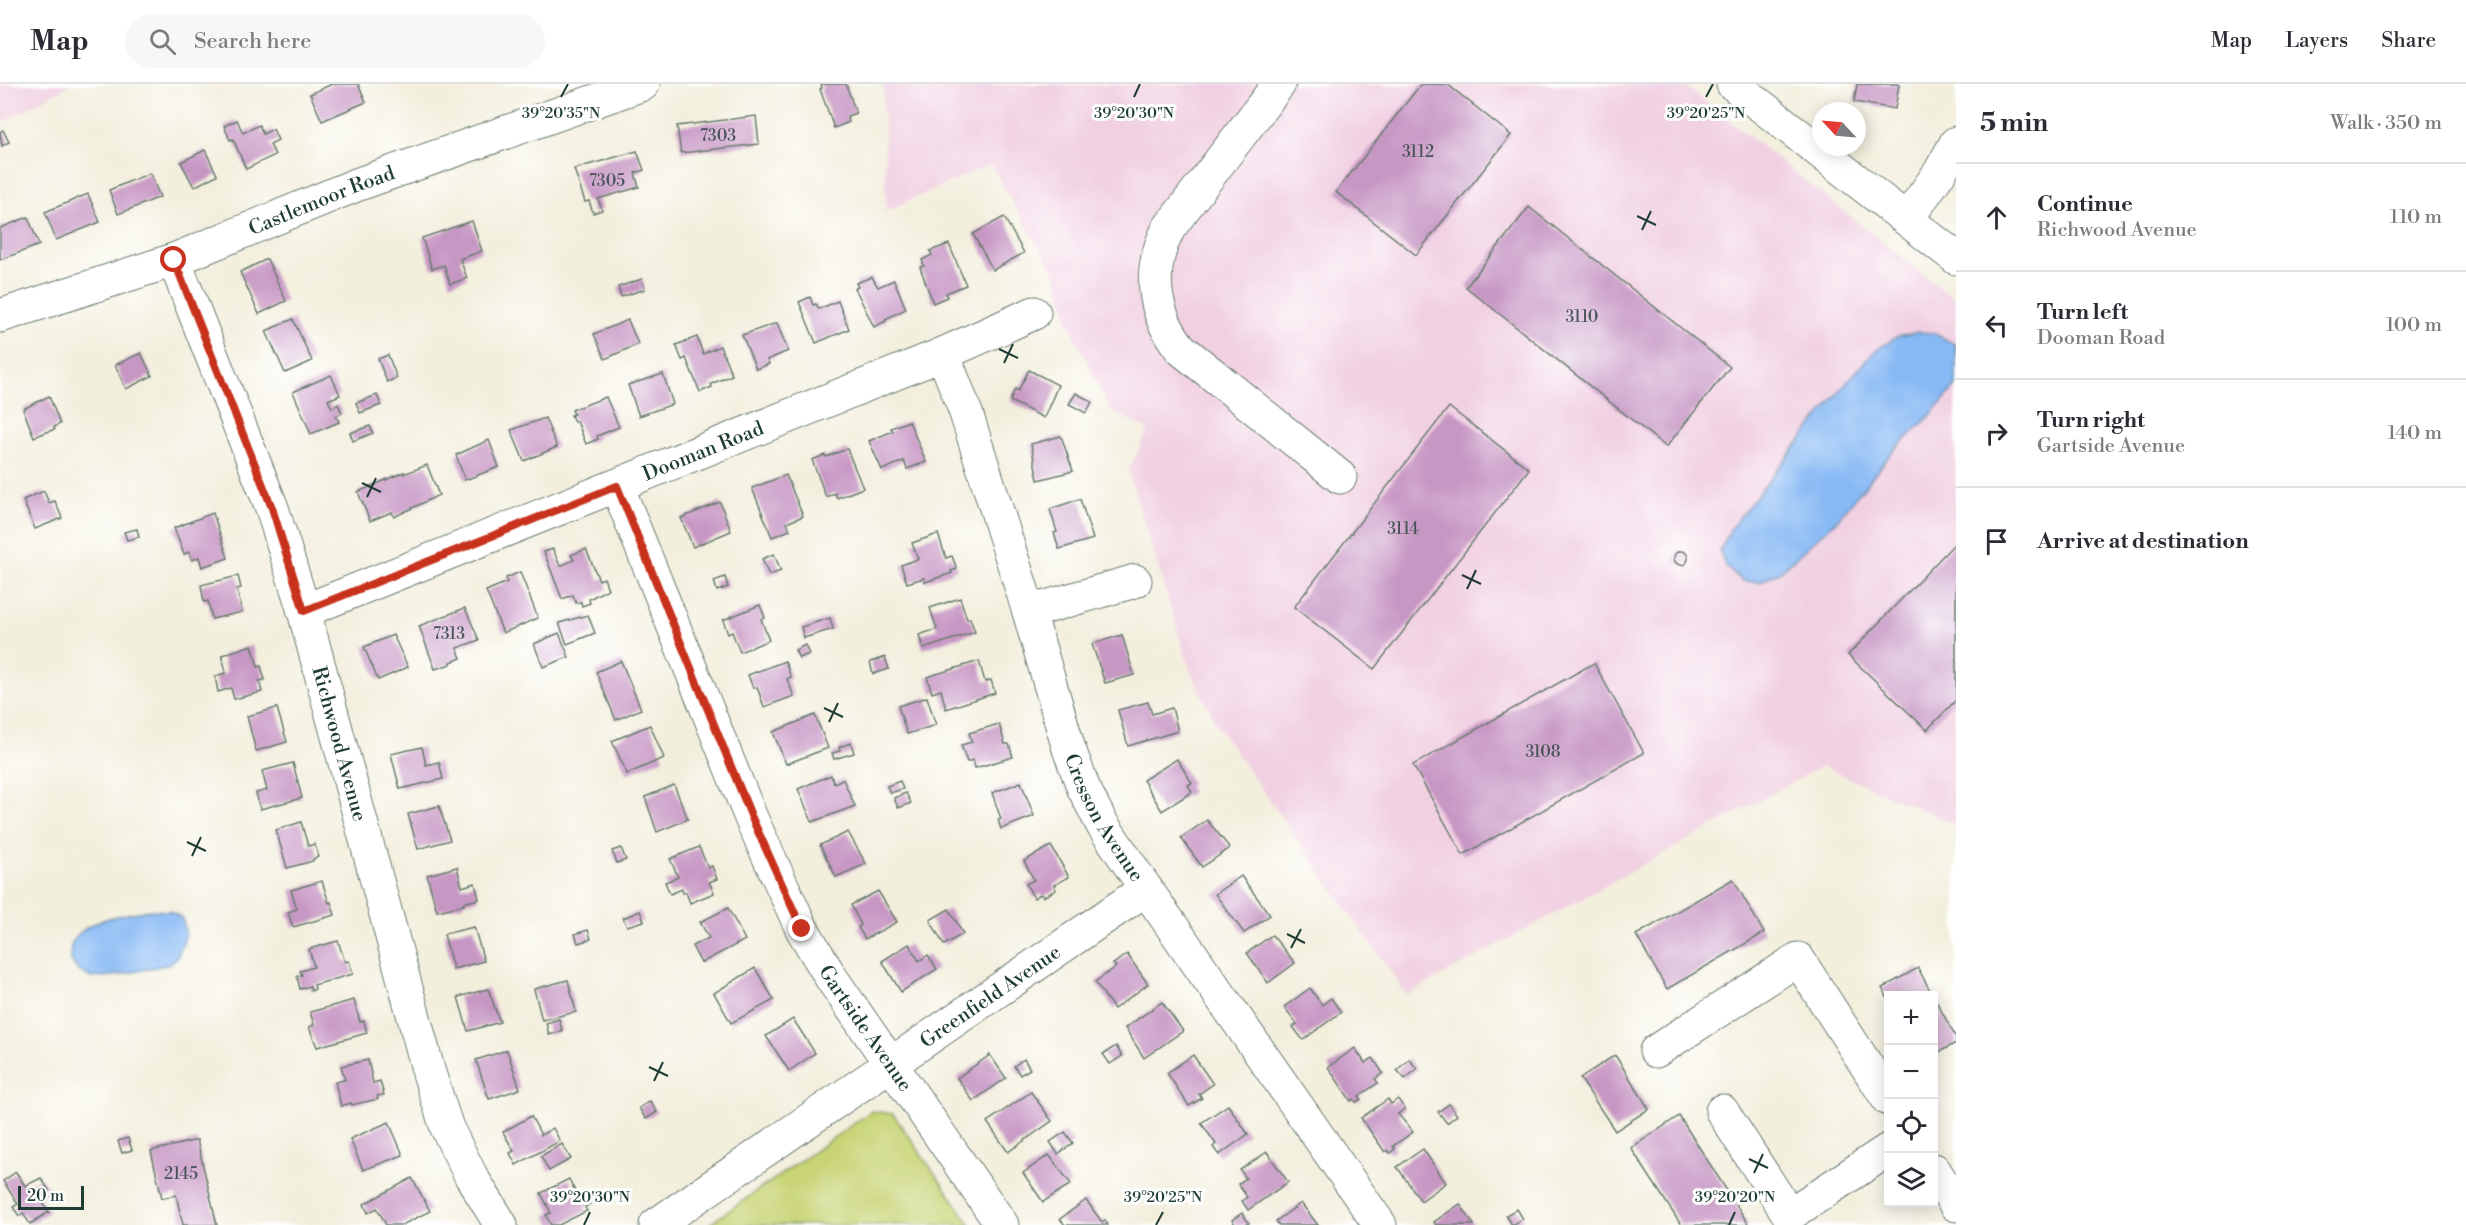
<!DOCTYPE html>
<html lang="en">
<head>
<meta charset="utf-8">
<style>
	:root { --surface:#fff; --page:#f7f7f7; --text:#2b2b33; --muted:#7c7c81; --line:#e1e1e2 }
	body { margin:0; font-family:"Libre Bodoni",serif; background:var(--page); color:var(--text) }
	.controls { position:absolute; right:18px; bottom:18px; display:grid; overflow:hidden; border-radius:0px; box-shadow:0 3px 15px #0003 }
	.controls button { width:54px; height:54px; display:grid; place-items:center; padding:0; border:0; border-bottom:2px solid var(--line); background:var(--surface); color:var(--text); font:30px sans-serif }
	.compass { position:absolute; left:1812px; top:18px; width:54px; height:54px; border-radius:50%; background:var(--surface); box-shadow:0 3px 15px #0003; rotate:296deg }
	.scale { position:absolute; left:18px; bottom:15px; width:66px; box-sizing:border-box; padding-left:6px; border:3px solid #1f3d34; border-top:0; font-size:16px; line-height:21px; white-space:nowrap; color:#1f3d34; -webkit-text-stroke:4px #fff; paint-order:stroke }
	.stop { position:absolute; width:18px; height:18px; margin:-14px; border:4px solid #c8321e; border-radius:50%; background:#fff }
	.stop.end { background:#c8321e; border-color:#fff; box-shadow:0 2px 6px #0008 }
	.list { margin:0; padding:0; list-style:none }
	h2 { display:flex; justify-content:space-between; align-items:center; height:78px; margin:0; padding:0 24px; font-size:26px }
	h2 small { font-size:20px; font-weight:400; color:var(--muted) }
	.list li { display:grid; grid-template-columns:39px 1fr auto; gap:18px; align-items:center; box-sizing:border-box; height:108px; padding:0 24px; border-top:2px solid var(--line) }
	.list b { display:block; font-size:22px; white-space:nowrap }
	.list p { margin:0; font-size:20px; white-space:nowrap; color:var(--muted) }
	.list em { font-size:20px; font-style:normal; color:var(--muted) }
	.icon { flex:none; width:33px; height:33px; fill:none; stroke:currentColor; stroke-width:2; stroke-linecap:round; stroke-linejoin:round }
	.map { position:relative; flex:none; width:1956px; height:1141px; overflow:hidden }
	header { display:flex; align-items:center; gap:36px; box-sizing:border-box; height:84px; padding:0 30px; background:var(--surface); border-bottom:2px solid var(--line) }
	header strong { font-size:28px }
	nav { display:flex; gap:33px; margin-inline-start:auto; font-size:21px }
	.search { width:420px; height:54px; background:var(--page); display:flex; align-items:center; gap:15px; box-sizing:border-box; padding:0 21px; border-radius:33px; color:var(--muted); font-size:22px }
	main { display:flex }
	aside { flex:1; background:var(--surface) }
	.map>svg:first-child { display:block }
	.built { fill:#f1d0e2 }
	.green { fill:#c8d475; stroke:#748854; stroke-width:1.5 }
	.water { fill:#87b9f4; stroke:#537b94; stroke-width:1.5 }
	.building { fill:#c797c4 }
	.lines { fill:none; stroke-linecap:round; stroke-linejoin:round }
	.minor-casing { stroke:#697b6f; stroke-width:35 }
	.major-casing { stroke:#697b6f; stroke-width:35 }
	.minor { stroke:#fff; stroke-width:33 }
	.major { stroke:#fff; stroke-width:33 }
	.route { stroke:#c8321e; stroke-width:8 }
	.ticks { fill:none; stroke:#1f3d34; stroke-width:2 }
	.labels { text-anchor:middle; stroke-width:6; stroke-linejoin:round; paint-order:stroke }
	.number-label { font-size:16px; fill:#495458 }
	.street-label { font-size:20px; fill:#1f3d34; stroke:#fff }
	.ticks-label { font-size:15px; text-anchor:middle; fill:#1f3d34; stroke:#fff; stroke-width:6; stroke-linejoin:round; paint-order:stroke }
</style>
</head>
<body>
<header>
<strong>Map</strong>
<div class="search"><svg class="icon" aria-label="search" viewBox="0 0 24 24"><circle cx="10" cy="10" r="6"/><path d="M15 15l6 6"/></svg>Search here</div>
<nav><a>Map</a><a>Layers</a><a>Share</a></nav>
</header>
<main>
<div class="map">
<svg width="1956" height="1141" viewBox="0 0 1956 1141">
	<rect width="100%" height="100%" fill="#fff"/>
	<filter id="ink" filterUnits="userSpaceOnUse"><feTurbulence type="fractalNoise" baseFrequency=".0167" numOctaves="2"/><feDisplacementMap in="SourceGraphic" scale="12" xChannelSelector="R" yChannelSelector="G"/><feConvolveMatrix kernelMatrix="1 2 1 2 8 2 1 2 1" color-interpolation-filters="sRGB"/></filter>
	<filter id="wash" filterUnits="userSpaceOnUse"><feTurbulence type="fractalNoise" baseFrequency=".008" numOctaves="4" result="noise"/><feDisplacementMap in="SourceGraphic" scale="24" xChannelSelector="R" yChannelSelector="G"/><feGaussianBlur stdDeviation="1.35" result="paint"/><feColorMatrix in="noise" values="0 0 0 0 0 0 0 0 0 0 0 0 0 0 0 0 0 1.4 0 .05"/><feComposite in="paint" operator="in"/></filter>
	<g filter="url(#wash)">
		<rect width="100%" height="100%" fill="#f3efdd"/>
		<g class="built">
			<polygon points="0,0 71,0 0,40"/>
			<polygon points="883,0 1683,0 1956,216 1956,741 1822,682 1407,911 1218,643 1191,589 1128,387 1148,346 1110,326 1069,239 1055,189 990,80 886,127"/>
		</g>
		<polygon class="green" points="872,1027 893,1030 971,1141 708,1141"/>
		<g class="water">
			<polygon points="1919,248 1934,249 1956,261 1956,302 1929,333 1894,366 1838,435 1781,487 1760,498 1743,497 1726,483 1720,467 1731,444 1847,298 1875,267 1898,252"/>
			<path d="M149,826l21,1 12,7 4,16 -8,22 -8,8 -50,11 -29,3 -14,-8 -7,-12c0,-5 0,-11 2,-15 13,-25 52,-28 77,-33z"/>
		</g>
		<g id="blocks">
			<g class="building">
				<polygon points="332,0 358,0 366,18 322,37 310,10"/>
				<polygon points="821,0 846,0 856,29 847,32 849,38 834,44 820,5 822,4"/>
				<polygon points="1421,0 1447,0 1511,51 1416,171 1336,108"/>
				<polygon points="1857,0 1899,0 1895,25 1854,18"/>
				<polygon points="756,32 759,60 681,69 677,42"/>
				<polygon points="237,36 243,49 259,41 263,50 273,45 278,56 270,60 275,71 246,85 233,55 230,56 224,42"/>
				<polygon points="3,46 9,58 2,62 0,48"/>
				<polygon points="205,66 217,91 194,103 181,78"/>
				<polygon points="637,67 644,86 635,89 639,103 598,115 602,126 593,129 589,117 585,118 574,85"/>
				<polygon points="150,89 160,113 118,130 109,106"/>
				<polygon points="88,110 100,138 56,156 45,128"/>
				<polygon points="1529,123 1730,283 1666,363 1466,203"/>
				<polygon points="28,133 39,161 0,176 0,144"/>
				<polygon points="1004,133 1024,169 993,186 973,150"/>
				<polygon points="472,137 482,167 460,175 467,194 450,200 444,181 432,185 422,154"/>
				<polygon points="949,160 966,201 946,209 947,213 933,219 920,183 924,182 922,176 932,171 930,167"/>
				<polygon points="267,175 286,217 259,230 240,188"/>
				<polygon points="872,193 878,203 894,196 906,225 885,235 886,237 874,243 855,204 858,203 856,199"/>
				<polygon points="642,195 645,205 621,213 618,203"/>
				<polygon points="810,213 813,221 816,220 819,225 838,217 849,245 816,259 799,218"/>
				<polygon points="293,235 312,277 285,289 266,247"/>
				<polygon points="628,236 638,260 605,275 594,250"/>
				<polygon points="777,239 788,267 767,276 769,280 756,285 742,251"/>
				<polygon points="697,253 703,270 720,262 732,291 711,300 712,303 700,308 686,274 682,276 676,261"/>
				<polygon points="141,269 152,292 126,305 115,281"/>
				<polygon points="388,271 397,294 387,298 378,275"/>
				<polygon points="1029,286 1058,301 1044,334 1010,317 1015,305 1018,307"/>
				<polygon points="663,290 673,320 639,332 628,301"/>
				<polygon points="331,291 340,311 328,316 332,324 338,320 342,329 336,332 339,338 311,350 293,308"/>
				<polygon points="1076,309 1092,318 1086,329 1069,320"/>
				<polygon points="377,311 381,321 360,329 356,319"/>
				<polygon points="49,312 60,340 54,343 55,345 34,353 23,325"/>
				<polygon points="606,313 619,343 597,352 598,355 586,360 577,337 574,338 571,331 574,330 572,326"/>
				<polygon points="1449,323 1529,385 1374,585 1294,523"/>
				<polygon points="545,334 557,363 524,377 511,346"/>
				<polygon points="909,337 926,378 907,385 904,377 882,386 869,357 893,347 891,344"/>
				<polygon points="370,342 373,349 353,357 350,349"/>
				<polygon points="1061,352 1073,387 1038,396 1031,360"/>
				<polygon points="489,356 499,383 465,396 456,371"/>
				<polygon points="847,365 863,404 837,414 835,409 826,413 812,376 825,371 826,373"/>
				<polygon points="427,381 439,411 394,433 392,428 370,437 358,408 404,388 404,390"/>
				<polygon points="786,391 803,432 787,439 790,446 772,453 752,404"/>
				<polygon points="44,407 49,419 55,417 62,434 35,445 23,416"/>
				<polygon points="1080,415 1093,455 1059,465 1054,449 1057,448 1050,425"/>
				<polygon points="720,418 731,447 693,463 681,434"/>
				<polygon points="213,429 228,474 202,483 199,473 192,476 189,468 184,470 174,444"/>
				<polygon points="137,445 139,453 127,456 124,448"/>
				<polygon points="938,450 946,474 952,472 957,485 951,487 952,489 925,498 924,494 907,499 901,481 918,475 912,459"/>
				<polygon points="1956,458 1956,616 1927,646 1848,571"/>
				<polygon points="553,465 560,482 574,476 571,471 586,465 599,496 604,494 608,505 589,515 590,519 582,522 581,518 576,519 573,511 562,515 544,468"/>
				<circle cx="1681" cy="474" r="7"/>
				<polygon points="774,470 781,487 769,491 762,475"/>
				<polygon points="520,488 538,534 503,549 486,507 507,498 506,494"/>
				<polygon points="238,492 241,504 237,505 242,528 212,535 208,517 204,518 201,501"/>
				<polygon points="725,493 728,503 717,507 714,497"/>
				<polygon points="960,514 967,535 970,534 975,548 923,565 919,551 937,545 930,524"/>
				<polygon points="760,521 765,534 761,535 769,556 740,568 732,548 728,550 723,536"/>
				<polygon points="465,524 479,556 457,564 461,574 451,578 451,580 435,585 419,542"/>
				<polygon points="588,531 595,549 567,560 559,539"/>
				<polygon points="830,534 833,545 804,554 801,543"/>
				<polygon points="559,549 569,573 543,583 534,560"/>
				<polygon points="393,551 408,583 378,596 364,563"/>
				<polygon points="1122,551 1134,591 1105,599 1092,560"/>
				<polygon points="252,561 258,583 261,582 265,596 259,597 262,608 234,615 231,604 218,608 215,592 226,589 222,571"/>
				<polygon points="805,561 809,570 799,574 795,566"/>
				<polygon points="885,573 889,585 873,590 870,578"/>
				<polygon points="621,577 641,625 616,636 596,588"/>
				<polygon points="785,577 791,593 787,595 794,612 764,623 757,603 753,604 748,591"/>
				<polygon points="979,577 985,598 991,596 995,609 946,625 941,606 932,609 927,593"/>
				<polygon points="1594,579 1644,669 1463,771 1413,681"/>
				<polygon points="927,613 936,641 907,650 898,622"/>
				<polygon points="1148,618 1152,630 1172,624 1178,647 1128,662 1118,626"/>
				<polygon points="277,624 287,658 256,667 247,632"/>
				<polygon points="815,631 828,664 786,680 773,648"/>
				<polygon points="999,640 1005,660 1009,660 1013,673 975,684 973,676 967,678 961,661 972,658 969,649"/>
				<polygon points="650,641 664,674 627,690 612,657"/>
				<polygon points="851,659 854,669 834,675 832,669 840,667 839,663"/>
				<polygon points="422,663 426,681 439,678 443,695 400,705 391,670"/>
				<polygon points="1177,675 1192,699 1188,701 1192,708 1162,727 1143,696"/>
				<polygon points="293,679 302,714 260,725 256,709 267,706 262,687"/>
				<polygon points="831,691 834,699 843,695 855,722 812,738 798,705"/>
				<polygon points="900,697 903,705 890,709 887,702"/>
				<polygon points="1021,698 1034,732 1001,745 998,736 1001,735 992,709"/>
				<polygon points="674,701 688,735 657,748 645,713"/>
				<polygon points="906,709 911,719 898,724 894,714"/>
				<polygon points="439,722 450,756 418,765 408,730"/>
				<polygon points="1207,736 1230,764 1202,783 1181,754"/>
				<polygon points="301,738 308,762 315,760 318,773 313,775 313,777 287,784 276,746"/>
				<polygon points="848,748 866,780 836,793 820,761"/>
				<polygon points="1051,762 1069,793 1054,801 1056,806 1043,813 1041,810 1034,814 1026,800 1034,796 1024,777"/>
				<polygon points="699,763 708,784 712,782 717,795 709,798 714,809 690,819 686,808 683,809 682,805 670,810 665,798 678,793 670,775"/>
				<polygon points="621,764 626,776 617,779 612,767"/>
				<polygon points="457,783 462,803 475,799 479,815 463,819 464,821 437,827 427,791"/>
				<polygon points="1241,792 1270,831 1244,849 1215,810"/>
				<polygon points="1733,795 1764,849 1667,905 1636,851"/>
				<polygon points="322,797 329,819 331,818 335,831 293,843 288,828 297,825 291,806"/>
				<polygon points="878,807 897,838 865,855 858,843 861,841 851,821"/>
				<polygon points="728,824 745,856 701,879 692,862 709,854 700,838"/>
				<polygon points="949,825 963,850 944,861 930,836"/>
				<polygon points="640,827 644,837 627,842 623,834"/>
				<polygon points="474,843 484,877 453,885 444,850"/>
				<polygon points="588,846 591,855 578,859 575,850"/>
				<polygon points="1272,851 1295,879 1268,899 1247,869"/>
				<polygon points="338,857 345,878 349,877 353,890 314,901 315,905 311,907 310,902 300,905 297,892 302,891 300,887 314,883 309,865"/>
				<polygon points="909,860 919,877 928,871 937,885 901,908 882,877"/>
				<polygon points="1127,870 1148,900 1114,925 1095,898 1116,883 1113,880"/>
				<polygon points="755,884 774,916 731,939 714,909"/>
				<polygon points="1918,884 1933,912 1888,912 1888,915 1882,904"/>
				<polygon points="568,896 576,928 542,936 534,905"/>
				<polygon points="1310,904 1322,921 1331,914 1341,928 1303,956 1293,943 1297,940 1284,923"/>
				<polygon points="488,905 500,938 468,947 458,913"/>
				<polygon points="1934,913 1956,954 1956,959 1934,971"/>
				<polygon points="354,916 360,938 364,937 367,949 317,963 309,943 314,941 310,928"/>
				<polygon points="1162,918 1183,947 1144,974 1125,944"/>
				<polygon points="559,935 562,947 549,951 546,939"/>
				<polygon points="793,935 815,969 789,987 766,952"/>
				<polygon points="1116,962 1122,972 1110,980 1103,970"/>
				<polygon points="1355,964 1365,979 1373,974 1383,989 1375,995 1378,999 1359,1012 1361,1015 1356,1018 1353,1015 1351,1017 1328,983"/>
				<polygon points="507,966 520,1005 489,1015 476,976"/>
				<polygon points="990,971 1006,994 973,1017 957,994"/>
				<polygon points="1193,971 1213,1000 1199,1010 1202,1014 1189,1022 1167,989"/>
				<polygon points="1615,971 1649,1025 1615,1047 1580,994"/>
				<polygon points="1024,975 1030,985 1020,991 1014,982"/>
				<polygon points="1409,975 1417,985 1405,995 1397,986"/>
				<polygon points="368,976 373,999 380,997 384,1011 377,1012 378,1015 352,1021 351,1019 341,1022 335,998 345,996 341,982"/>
				<polygon points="1031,1008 1052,1037 1008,1068 987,1038"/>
				<polygon points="1388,1015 1391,1020 1398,1015 1405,1025 1398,1030 1413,1048 1393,1062 1395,1065 1390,1069 1387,1066 1385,1068 1361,1034"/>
				<polygon points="650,1017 657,1028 646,1035 639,1024"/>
				<polygon points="1449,1020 1457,1031 1447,1039 1438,1028"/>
				<polygon points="1228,1021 1248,1050 1219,1071 1213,1063 1216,1060 1201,1039"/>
				<polygon points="531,1032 541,1051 553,1044 560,1057 516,1081 510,1069 514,1067 503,1048"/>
				<polygon points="1679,1032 1749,1141 1681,1141 1631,1064"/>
				<polygon points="389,1038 403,1071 363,1086 350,1055"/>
				<polygon points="1065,1048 1073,1059 1058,1070 1050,1058"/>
				<polygon points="128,1054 132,1066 122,1069 118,1057"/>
				<polygon points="197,1056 217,1141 183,1141 176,1111 162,1114 151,1067"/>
				<polygon points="562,1060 571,1075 549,1087 541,1072"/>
				<polygon points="1423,1065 1446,1099 1421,1117 1397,1083"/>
				<polygon points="1267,1068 1288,1098 1248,1126 1242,1117 1247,1113 1238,1100 1246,1094 1240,1086"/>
				<polygon points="1049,1071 1071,1100 1043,1118 1023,1089"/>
				<polygon points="16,1088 25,1102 41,1094 49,1106 39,1113 49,1128 30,1140 23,1129 19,1132 13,1123 18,1120 3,1097"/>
				<polygon points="412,1094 430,1127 402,1141 386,1141 377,1124 368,1129 364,1120"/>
				<polygon points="569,1095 578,1113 585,1110 590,1120 585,1123 587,1127 559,1141 551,1141 546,1131 551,1129 541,1109"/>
				<polygon points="1086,1116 1102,1138 1105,1136 1108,1141 1065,1141 1060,1135"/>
				<polygon points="1301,1119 1318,1141 1278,1141 1276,1137"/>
				<polygon points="1460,1120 1474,1141 1436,1141 1434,1138"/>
				<polygon points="1517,1125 1523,1135 1512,1141 1506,1131"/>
				<polygon points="1242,1129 1249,1139 1246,1141 1235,1141 1232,1136"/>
			</g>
		</g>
	</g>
	<g filter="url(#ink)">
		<use href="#blocks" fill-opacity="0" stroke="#697b6f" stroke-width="1.5"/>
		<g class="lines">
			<defs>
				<g id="minor">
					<path d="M1279,0l-110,144c-22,41 -17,85 12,121l159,128"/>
					<polyline points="1907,135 1940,88 1956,59"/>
					<path id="s1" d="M174,176l98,248 32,103 125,462 18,55 24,48 30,49"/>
					<path id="s2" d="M0,232l174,-56 182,-75 287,-101"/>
					<path id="s3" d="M943,270l23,59 63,199 40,137 15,40 18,35 44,65 234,336"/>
					<path id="s4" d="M617,402l134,332 51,111 30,50 170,246"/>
					<path id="s5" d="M304,527l639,-257 91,-41"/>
					<polyline points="1029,528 1135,497"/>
					<polyline points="1656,967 1798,875 1888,1015"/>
					<polyline points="1722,1027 1789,1131 1888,1066"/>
					<polyline points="1934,1086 1956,1121"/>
					<path id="s6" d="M656,1141l490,-336"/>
				</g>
				<polyline id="major" points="1733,0 1956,174"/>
			</defs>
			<use href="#minor" class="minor-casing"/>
			<use href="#major" class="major-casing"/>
			<use href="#minor" class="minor"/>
			<use href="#major" class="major"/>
		</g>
	</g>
	<g class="lines" filter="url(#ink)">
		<polyline class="route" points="174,176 272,424 304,527 617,402 752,734 802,845"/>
	</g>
	<path class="ticks" d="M561,13l7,-13M1134,13l6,-13M1706,13l7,-13M1637,132l19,9M1642,146l9,-19M999,265l19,9M1004,279l9,-19M362,399l19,9M367,413l9,-19M1462,491l19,9M1467,505l9,-19M824,624l19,9M829,638l9,-19M187,758l19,9M192,772l9,-19M1287,850l18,9M1291,864l10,-19M649,983l19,9M654,997l9,-19M1749,1075l19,9M1754,1089l9,-19M584,1141l6,-13M1156,1141l7,-13M1729,1141l6,-13"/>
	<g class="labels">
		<g class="number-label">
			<text x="718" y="57">7303</text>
			<text x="1418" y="73">3112</text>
			<text x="607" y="102">7305</text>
			<text x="1582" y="238">3110</text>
			<text x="1403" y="450">3114</text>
			<text x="449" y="555">7313</text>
			<text x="1543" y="673">3108</text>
			<text x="181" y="1095">2145</text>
		</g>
		<g class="street-label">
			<text dy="7" stroke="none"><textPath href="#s2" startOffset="342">Castlemoor Road</textPath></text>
			<text dy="7" stroke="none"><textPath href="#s5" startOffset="430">Dooman Road</textPath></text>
			<text dy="7" stroke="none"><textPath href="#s1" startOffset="512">Richwood Avenue</textPath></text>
			<text dy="7" stroke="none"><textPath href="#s3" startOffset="492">Cresson Avenue</textPath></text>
			<text dy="7" stroke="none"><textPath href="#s6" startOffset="405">Greenfield Avenue</textPath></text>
			<text dy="7" stroke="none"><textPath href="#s4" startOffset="598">Gartside Avenue</textPath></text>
		</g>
	</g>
	<g class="ticks-label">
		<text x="561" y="34">39°20'35"N</text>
		<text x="1134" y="34">39°20'30"N</text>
		<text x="1706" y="34">39°20'25"N</text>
		<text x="590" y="1118">39°20'30"N</text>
		<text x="1163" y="1118">39°20'25"N</text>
		<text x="1735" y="1118">39°20'20"N</text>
	</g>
</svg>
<div class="controls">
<button>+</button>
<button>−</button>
<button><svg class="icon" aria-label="locate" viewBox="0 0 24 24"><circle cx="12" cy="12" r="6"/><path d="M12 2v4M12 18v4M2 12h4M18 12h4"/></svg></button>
<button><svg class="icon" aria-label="layers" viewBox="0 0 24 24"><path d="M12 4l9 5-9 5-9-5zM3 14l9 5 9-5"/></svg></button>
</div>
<svg class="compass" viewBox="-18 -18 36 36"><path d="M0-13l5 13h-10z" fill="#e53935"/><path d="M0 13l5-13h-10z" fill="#7c7c81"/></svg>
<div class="scale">20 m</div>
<div class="stop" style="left:174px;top:176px"></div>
<div class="stop end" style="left:802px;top:845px"></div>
</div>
<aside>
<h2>5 min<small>Walk · 350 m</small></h2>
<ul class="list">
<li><svg class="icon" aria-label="ahead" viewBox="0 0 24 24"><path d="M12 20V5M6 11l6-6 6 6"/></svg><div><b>Continue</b><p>Richwood Avenue</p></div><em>110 m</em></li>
<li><svg class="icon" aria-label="left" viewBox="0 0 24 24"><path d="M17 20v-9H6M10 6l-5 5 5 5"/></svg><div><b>Turn left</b><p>Dooman Road</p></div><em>100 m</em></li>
<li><svg class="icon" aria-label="right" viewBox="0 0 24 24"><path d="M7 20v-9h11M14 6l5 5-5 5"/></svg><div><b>Turn right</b><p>Gartside Avenue</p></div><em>140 m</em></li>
<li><svg class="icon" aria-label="arrive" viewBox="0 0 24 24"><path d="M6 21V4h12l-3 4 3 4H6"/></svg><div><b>Arrive at destination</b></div></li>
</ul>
</aside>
</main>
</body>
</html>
